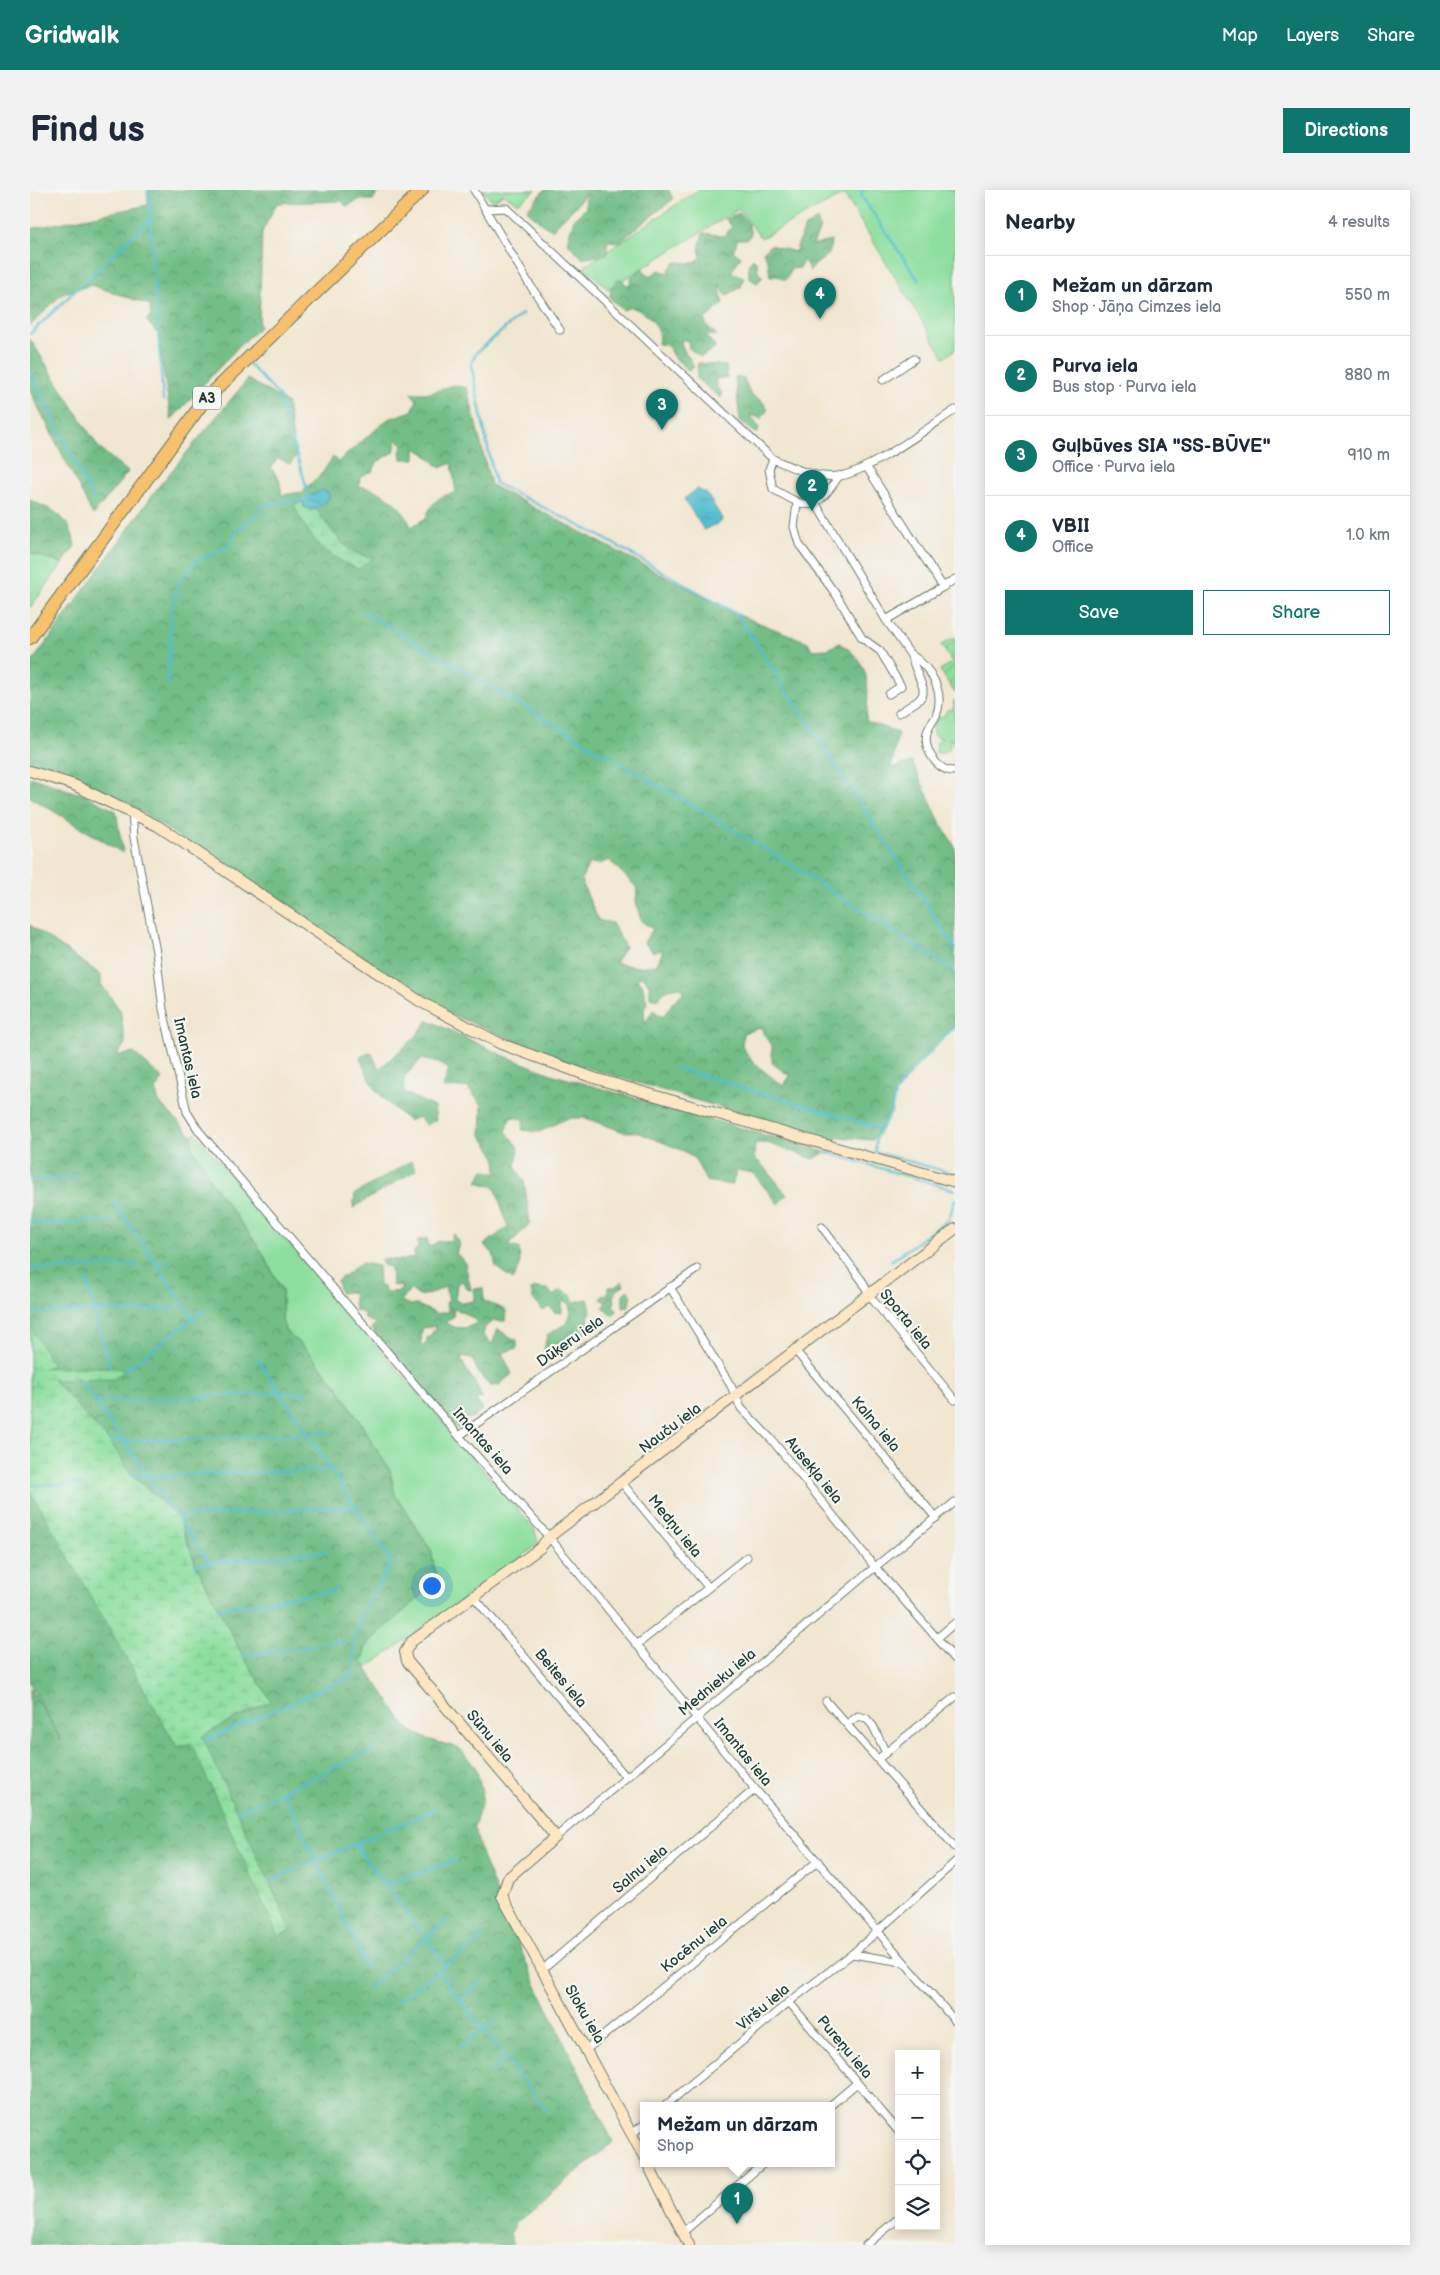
<!DOCTYPE html>
<html lang="en">
<head>
<meta charset="utf-8">
<style>
	:root { --surface:#fff; --page:#f2f2f3; --text:#1f2937; --muted:#747a83; --line:#e0e1e3; --accent:#0f766e }
	body { margin:0; font-family:"Balsamiq Sans",sans-serif; background:var(--page); color:var(--text) }
	.controls { position:absolute; right:15px; bottom:15px; display:grid; overflow:hidden; border-radius:0px; box-shadow:0 2px 12px #0003 }
	.controls button { width:45px; height:45px; display:grid; place-items:center; padding:0; border:0; border-bottom:1px solid var(--line); background:var(--surface); color:var(--text); font:25px sans-serif }
	.you { position:absolute; left:401px; top:1395px; width:18px; height:18px; margin:-12px; border:4px solid #fff; border-radius:50%; background:#1a73e8; box-shadow:0 0 0 8px #1a73e833 }
	.badge { display:grid; place-items:center; width:32px; height:32px; border-radius:50%; background:var(--accent); color:#fff; font-size:16px; font-weight:700 }
	.pin { position:absolute; translate:-50% -41px; filter:drop-shadow(0 1px 2px #0008) }
	.pin::after { content:''; position:absolute; top:26px; width:18px; height:15px; background:inherit; clip-path:polygon(0 0,100% 0,50% 100%) }
	.popup { position:absolute; left:610px; top:1912px; width:195px; height:65px; box-sizing:border-box; display:grid; place-content:center; border-radius:0px; background:var(--surface); filter:drop-shadow(0 1px 4px #0005); font-size:16px; white-space:nowrap; color:var(--muted) }
	.popup b { font-size:19px; color:var(--text) }
	.popup::after { content:''; position:absolute; left:50%; top:100%; margin-left:-10px; border:10px solid transparent; border-top-color:var(--surface) }
	.list { margin:0; padding:0; list-style:none }
	h2 { display:flex; justify-content:space-between; align-items:center; height:65px; margin:0; padding:0 20px; font-size:21px }
	h2 small { font-size:16px; font-weight:400; color:var(--muted) }
	.list li { display:grid; grid-template-columns:32px 1fr auto; gap:15px; align-items:center; box-sizing:border-box; height:80px; padding:0 20px; border-top:1px solid var(--line) }
	.list b { display:block; font-size:19px; white-space:nowrap }
	.list p { margin:0; font-size:16px; white-space:nowrap; color:var(--muted) }
	.list em { font-size:16px; font-style:normal; color:var(--muted) }
	.actions { display:flex; gap:10px; padding:15px 20px }
	.actions a { flex:1; padding:11px 0; border:1px solid var(--accent); border-radius:0px; text-align:center; font-size:18px; color:var(--accent) }
	.actions .main { background:var(--accent); color:#fff }
	.icon { flex:none; width:28px; height:28px; fill:none; stroke:currentColor; stroke-width:2; stroke-linecap:round; stroke-linejoin:round }
	.map { position:relative; flex:none; width:925px; height:2055px; overflow:hidden; border-radius:0px }
	header { display:flex; align-items:center; gap:30px; box-sizing:border-box; height:70px; padding:0 25px; background:var(--accent); color:#fff }
	header strong { font-size:24px }
	nav { display:flex; gap:28px; margin-inline-start:auto; font-size:18px }
	.intro { display:flex; align-items:center; justify-content:space-between; box-sizing:border-box; height:120px; padding:0 30px }
	h1 { margin:0; font-size:35px }
	.button { padding:12px 22px; border-radius:0px; background:var(--accent); color:#fff; font-size:18px; font-weight:700 }
	main { display:flex; gap:30px; padding:0 30px }
	aside { flex:1; background:var(--surface); border-radius:0px; box-shadow:0 2px 12px #0003 }
	.map>svg:first-child { display:block }
	.green { fill:#8ddf9f; stroke:#568e6a }
	.forest { fill:url(#forest-crowns); stroke:#487e5d; fill-rule:evenodd }
	.wetland { fill:url(#wetland-marsh); stroke:#568e6a }
	.garden { fill:url(#garden-furrows); stroke:#568e6a }
	.water { fill:url(#water-ripples); stroke:#397e82 }
	.lines { fill:none; stroke-linecap:round; stroke-linejoin:round }
	.stream { stroke:#53becf; stroke-width:2.5 }
	.street-casing { stroke:#68786b; stroke-width:9 }
	.secondary-casing { stroke:#68786b; stroke-width:12 }
	.highway-casing { stroke:#68786b; stroke-width:14 }
	.street { stroke:#fff; stroke-width:7 }
	.secondary { stroke:#fce6c4; stroke-width:10 }
	.highway { stroke:#f7c06c; stroke-width:12 }
	.labels { text-anchor:middle; stroke-width:4.5; stroke-linejoin:round; paint-order:stroke }
	.shield { fill:#f6f6f2; stroke:#60746d; stroke-width:1 }
	.shield-label { font-size:14px; font-weight:bold; fill:#1f3d34 }
	.street-label { font-size:15px; fill:#1f3d34; stroke:#f6f6f2 }
</style>
</head>
<body>
<header>
<strong>Gridwalk</strong>
<nav><a>Map</a><a>Layers</a><a>Share</a></nav>
</header>
<div class="intro"><h1>Find us</h1><a class="button">Directions</a></div>
<main>
<div class="map">
<svg width="925" height="2055" viewBox="0 0 925 2055">
	<defs>
		<pattern id="forest-crowns" width="20" height="18" patternUnits="userSpaceOnUse" patternTransform="scale(1.25)"><rect width="20" height="18" fill="#72be86"/><path d="M2 6a3 3 0 1 1 6 0M12 15a3 3 0 1 1 6 0" fill="none" stroke="#5d9c6e"/></pattern>
		<pattern id="wetland-marsh" width="20" height="14" patternUnits="userSpaceOnUse" patternTransform="scale(1.25)"><rect width="20" height="14" fill="#8ddf9f"/><path d="M1 5h8M5 5V1M11 12h8M15 12V8" fill="none" stroke="#79c08a"/></pattern>
		<pattern id="garden-furrows" width="10" height="10" patternUnits="userSpaceOnUse" patternTransform="scale(1.25)"><rect width="10" height="10" fill="#8ddf9f"/><path d="M-1 1l2-2M0 10L10 0M9 11l2-2" fill="none" stroke="#79c08a"/></pattern>
		<pattern id="water-ripples" width="26" height="14" patternUnits="userSpaceOnUse" patternTransform="scale(1.25)"><rect width="26" height="14" fill="#53becf"/><path d="M2 4q2-2 4 0t4 0M15 11q2-2 4 0t4 0" fill="none" stroke="#449ca9"/></pattern>
	</defs>
	<rect width="100%" height="100%" fill="#f6f6f2"/>
	<filter id="ink" filterUnits="userSpaceOnUse"><feTurbulence type="fractalNoise" baseFrequency=".02" numOctaves="2"/><feDisplacementMap in="SourceGraphic" scale="10" xChannelSelector="R" yChannelSelector="G"/><feConvolveMatrix kernelMatrix="1 2 1 2 8 2 1 2 1" color-interpolation-filters="sRGB"/></filter>
	<filter id="wash" filterUnits="userSpaceOnUse"><feTurbulence type="fractalNoise" baseFrequency=".0096" numOctaves="4" result="noise"/><feDisplacementMap in="SourceGraphic" scale="20" xChannelSelector="R" yChannelSelector="G"/><feGaussianBlur stdDeviation="1.12" result="paint"/><feColorMatrix in="noise" values="0 0 0 0 0 0 0 0 0 0 0 0 0 0 0 0 0 1.4 0 .05"/><feComposite in="paint" operator="in"/></filter>
	<g filter="url(#wash)">
		<rect width="100%" height="100%" fill="#f1e6d0"/>
		<g class="green">
			<polygon points="451,0 506,0 488,13 473,4 463,11"/>
			<polygon points="668,0 925,0 925,160 914,167 814,4 731,48 709,19 578,99 554,77"/>
			<polygon points="0,363 33,373 0,418"/>
			<polygon points="924,510 925,555 920,547 920,558 914,563 906,563 907,552 912,549 903,545 903,536 908,527 913,527 917,520 924,519"/>
			<polygon points="165,943 504,1339 508,1351 501,1360 337,1478 330,1470 338,1453 406,1391 401,1360 365,1305 360,1281 308,1197 277,1160 256,1142 252,1130 252,1100 231,1060 181,992 172,973 162,958 162,946"/>
		</g>
		<g class="forest">
			<polygon points="117,0 349,0 343,10 329,10 316,16 312,11 247,13 232,42 229,138 208,157 141,230 128,144 116,130 121,125 120,115 61,95 32,104 0,136 0,39 118,15"/>
			<polygon points="514,0 640,0 639,1 643,9 589,52 577,51 577,64 553,69 537,52 544,29 556,18 555,4 544,18 523,39 516,37 497,20"/>
			<path d="M709,23l9,10 3,12 -4,4h-9l-5,12 8,6 -10,15 13,5 -3,10 -15,9 -7,-12 4,20 -18,15 1,6 11,10 -11,1 10,11 -15,10 -12,-9 -1,-7 -7,-2 1,8 12,19 -6,4 -16,-15 -4,-10 -10,-1c4,-19 -10,-31 -27,-37l-8,3 -13,-12 1,-11 9,-9 9,9 3,-11 11,-7 6,8 10,-7 8,3 8,-11 20,1 6,-6 -2,-8 4,-16 21,3 8,-9 -6,-8z"/>
			<polygon points="787,29 790,38 783,55 801,51 799,64 786,74 780,81 773,69 770,78 760,79 759,85 755,90 748,86 740,87 738,71 733,62 740,55 765,62 775,37"/>
			<polygon points="723,68 727,72 728,82 733,87 727,93 719,88 718,75"/>
			<polygon points="0,149 69,258 98,282 63,325 0,201"/>
			<polygon points="668,173 696,176 697,188 685,189 687,197 692,203 691,208 667,189"/>
			<polygon points="705,187 714,189 721,205 732,211 738,219 731,229 720,224 729,238 727,244 710,231"/>
			<path d="M218,189l39,24 9,53 -6,8 -12,-6 -7,10 8,11 3,16 20,-3 21,-20 10,-15 5,5 50,-43 24,-8 5,-11 -6,-7h19l24,-8 13,3 24,97 250,131 67,26 4,8 16,-1 11,-6c33,19 30,44 27,78l32,12 -7,35 21,-6 28,60 15,25v179l-43,45 -17,22 -4,19 -19,28 -33,-3 -5,4 -273,-81 -125,-52 -302,-201 -41,-19 -63,-23v-100l129,-179zM367,249l6,7 -3,6 2,7h13v-11l9,5 16,15 12,-5 4,30c-16,1 -25,10 -30,25l-15,9c-9,-23 -28,-37 -52,-41l1,-9 13,-6 4,-9 17,-10zM579,670l28,28 -1,14 5,19 12,8 -9,13 9,10 10,-2 -6,15 -21,2 -21,-4 10,-16 -13,-24 -14,-3 -17,-40 8,-17 10,1zM608,787h6l6,10v10l7,2 11,-10 13,-2 3,5 -11,10 -10,15 -10,-7 -8,14 -1,-15 3,-6 -5,-20h-4zM730,838l12,18v17l18,13 -7,10 -28,-22 -13,-17 1,-14z"/>
			<path d="M0,310c26,12 40,16 45,46l-12,17 -33,-10z"/>
			<polygon points="0,587 56,606 86,621 93,663 0,607"/>
			<polygon points="0,735 71,785 71,794 90,820 95,853 87,866 104,863 133,889 125,900 129,912 162,946 162,958 172,973 181,992 231,1060 252,1101 252,1130 256,1142 277,1160 308,1197 360,1281 365,1305 401,1360 407,1391 338,1453 334,1459 335,1466 331,1470 376,1537 397,1549 429,1558 446,1578 452,1601 452,1612 444,1637 453,1669 501,1784 583,1952 485,2033 480,2044 484,2055 0,2055 0,1497 31,1550 0,1493 0,1232 241,1511 213,1466 166,1375 148,1327 102,1285 80,1252 0,1181 16,1178 0,1150"/>
			<path d="M398,830l74,35 52,20 271,77 -11,7 -47,-16h-12l-1,14 13,13 20,25 -9,9 -25,-31 -16,-3 -5,15 -26,-4 -11,-22 -11,-8 -47,-19h-13l-39,-14h-17l-29,14 -17,-2 2,-11 -13,-2 -5,14 13,18 -4,18 9,13 6,43 -22,23 11,2 1,17 -7,15 -17,-13 -3,-14 -9,-8 24,-18 -13,-40 -18,-5 7,-12 13,4 -1,-17 -15,-22 1,-30 -15,-18 -24,1 6,-19 -10,-6 -17,-4 -18,18v15l30,15 2,13 -10,5 -7,-8 -10,4c-28,-24 -36,-29 -49,-64l11,-5 8,17 36,-31z"/>
			<polygon points="381,971 386,980 323,1018 325,1004"/>
			<path d="M424,1044l5,10 -3,9 9,10 6,27 -5,-1 -3,-8 -6,3 -2,16 7,3 12,-2 -1,-12 10,-1 1,13 22,9 -1,11h-12l-8,6 -2,8 9,9 6,-15 11,8 8,3v8l-15,5 10,21 -13,11 -9,1 -11,-12 -7,-16 -11,-2c3,16 18,27 21,43l-4,-1 -2,3 7,8 -9,8 -14,3 -2,10 -19,-20v-8l-8,-1 -3,-5 1,-5 -8,-2 -22,-31 -5,-1 -5,-13 -5,-1 -13,-15 5,-5 -11,-4 -1,-6 -9,-3 -2,-18 -13,1 -3,-12 24,-18 17,3 1,20 4,1 3,6 14,-2 2,-4 -10,-2 -1,-18 -8,-2 -2,-6 23,1 12,-4 -3,-3 5,-6v-7l9,-2 2,9 10,-6h11zM415,1097l4,13 -3,3 1,6 3,2 -13,3 -19,-9h-7l-10,-4 9,-12 9,7 11,-2zM424,1118l19,10 4,5c-10,6 -23,7 -32,-1l8,-5zM406,1136l-5,9 -4,3v5l-6,2 1,-17z"/>
			<polygon points="592,1091 594,1096 587,1100 583,1106 585,1111 583,1116 588,1120 582,1126 573,1117 576,1112 570,1109 574,1104 578,1105 578,1097 585,1097"/>
			<polygon points="506,1098 518,1099 523,1106 530,1100 541,1105 544,1112 558,1109 561,1121 558,1127 560,1139 518,1164 514,1161 517,1145 537,1133 541,1123 538,1112 532,1112 532,1123 524,1122 519,1117 513,1121 503,1109 501,1100"/>
			<polygon points="597,1100 602,1105 598,1117 593,1118 593,1104"/>
		</g>
		<g class="wetland">
			<path d="M275,311l-2,2 7,7 6,-1c14,19 32,50 58,48l-15,12c-32,-11 -51,-32 -65,-64z"/>
			<polygon points="0,1136 23,1175 14,1178 80,1177 95,1180 84,1189 23,1190 80,1252 102,1285 148,1327 166,1375 213,1466 241,1511 172,1546 261,1740 248,1746 161,1553 147,1557 0,1300"/>
		</g>
		<polygon class="garden" points="925,447 925,503 910,480 922,472 911,455"/>
		<g class="water">
			<polygon points="667,299 676,303 692,328 691,332 674,340 654,309"/>
			<path d="M293,300l5,2 1,6c-7,7 -14,15 -25,9l-1,-4 6,-7z"/>
		</g>
		<g class="lines">
			<g class="stream">
				<polyline points="118,0 133,210"/>
				<polyline points="836,0 830,4 889,91"/>
				<polyline points="492,124 446,163 441,174 465,293 568,345 707,424 925,758"/>
				<polyline points="0,144 120,29"/>
				<polyline points="0,182 65,312"/>
				<polyline points="332,421 736,659 925,781"/>
				<polyline points="138,494 142,420 147,394 168,370 199,356 207,341 235,316 266,309 275,311 279,306 249,206 219,174"/>
				<polyline points="925,836 882,881 865,903 861,922 846,947 845,962 925,984"/>
				<polyline points="646,878 851,938"/>
				<polyline points="795,962 925,1000"/>
				<polyline points="0,990 48,986"/>
				<polyline points="83,1010 164,1129"/>
				<polyline points="0,1034 81,1030"/>
				<polyline points="861,1071 919,1029 925,1009"/>
				<polyline points="126,1072 140,1072"/>
				<polyline points="0,1079 109,1075"/>
				<polyline points="57,1090 80,1177"/>
				<polyline points="0,1123 145,1119"/>
				<polyline points="95,1180 175,1120"/>
				<polyline points="50,1190 180,1373"/>
				<polyline points="66,1212 278,1202"/>
				<polyline points="80,1252 298,1243"/>
				<polyline points="102,1285 118,1286 302,1280"/>
				<polyline points="0,1295 52,1295"/>
				<polyline points="148,1327 325,1316"/>
				<polyline points="166,1375 297,1361"/>
				<polyline points="188,1419 306,1400"/>
				<polyline points="213,1466 314,1451"/>
				<polyline points="174,1551 324,1485 324,1451 330,1426 362,1372 228,1169"/>
				<polyline points="253,1601 337,1777"/>
				<polyline points="207,1622 343,1560"/>
				<polyline points="325,1655 416,1775"/>
				<polyline points="240,1691 403,1620"/>
				<polyline points="356,1695 425,1670"/>
				<polyline points="408,1781 517,1921"/>
				<polyline points="340,1797 418,1729"/>
				<polyline points="430,1810 454,1790"/>
				<polyline points="368,1811 454,1747"/>
				<polyline points="430,1858 470,1826"/>
				<polyline points="461,1881 476,1869"/>
			</g>
		</g>
	</g>
	<g filter="url(#ink)">
		<g class="lines">
			<defs>
				<g id="street">
					<polyline points="444,0 498,92 530,140"/>
					<path d="M457,19l19,-1 267,251c20,9 43,20 66,17 28,-3 90,-49 116,-66"/>
					<polyline points="853,190 884,169"/>
					<path d="M743,269l-4,10 4,20c37,21 41,24 66,-13"/>
					<polyline points="836,276 913,397 856,430"/>
					<polyline points="767,313 764,337 769,354 807,406 832,448 850,461 871,496 859,504"/>
					<polyline points="786,314 856,430 880,464 893,498 893,504 889,510 869,523"/>
					<polyline points="913,397 925,389"/>
					<path d="M880,464c20,12 36,38 26,62 -3,6 -8,11 -9,17 -4,17 11,39 28,38"/>
					<polyline points="102,622 104,648 126,762 133,819 157,922 169,941 429,1246 519,1347 725,1599 925,1831"/>
					<polyline points="792,1037 833,1092 838,1104 925,1210"/>
					<polyline points="640,1097 701,1196 711,1218 741,1249 845,1377 925,1469"/>
					<polyline points="764,1159 906,1328"/>
					<polyline points="429,1246 667,1079"/>
					<polyline points="592,1293 678,1397"/>
					<polyline points="444,1407 596,1587"/>
					<polyline points="907,1448 925,1433"/>
					<polyline points="608,1454 717,1367"/>
					<polyline points="796,1511 925,1657"/>
					<polyline points="817,1534 828,1526 836,1528 843,1536 856,1563"/>
					<polyline points="848,1569 925,1507"/>
					<polyline points="526,1647 845,1377 925,1312"/>
					<polyline points="822,1764 873,1772"/>
					<polyline points="512,1780 725,1599"/>
					<polyline points="759,1812 869,1942"/>
					<polyline points="557,1859 788,1671"/>
					<polyline points="636,1915 759,1812 822,1764 925,1672"/>
					<polyline points="801,1915 827,1893"/>
					<polyline points="602,1944 613,1935"/>
					<polyline points="653,2042 734,1973"/>
					<polyline points="836,2055 869,2028"/>
				</g>
				<g id="secondary">
					<polyline points="0,581 44,595 128,636 391,812 471,854 564,888 925,992"/>
					<polyline points="613,1965 472,1706 478,1688 526,1647 377,1471 375,1462 381,1452 487,1375 510,1358 519,1347 925,1039"/>
					<polyline points="617,1973 659,2055"/>
				</g>
				<polyline id="highway" points="0,448 174,211 392,0"/>
			</defs>
			<use href="#street" class="street-casing"/>
			<use href="#secondary" class="secondary-casing"/>
			<use href="#highway" class="highway-casing"/>
			<use href="#street" class="street"/>
			<use href="#secondary" class="secondary"/>
			<use href="#highway" class="highway"/>
		</g>
	</g>
	<g class="labels">
		<rect class="shield" x="163" y="196.5" width="28" height="23" rx="4"/>
		<g class="shield-label">
			<text x="177" y="213">A3</text>
		</g>
		<g class="street-label">
			<text transform="translate(158 868) rotate(77)" y="5">Imantas iela</text>
			<text transform="translate(876 1129) rotate(51)" y="5">Sporta iela</text>
			<text transform="translate(540 1151) rotate(-35)" y="5">Dūķeru iela</text>
			<text transform="translate(846 1234) rotate(50)" y="5">Kalna iela</text>
			<text transform="translate(640 1238) rotate(-37)" y="5">Nauču iela</text>
			<text transform="translate(453 1251) rotate(49)" y="5">Imantas iela</text>
			<text transform="translate(784 1280) rotate(51)" y="5">Ausekļa iela</text>
			<text transform="translate(645 1336) rotate(51)" y="5">Medņu iela</text>
			<text transform="translate(531 1488) rotate(50)" y="5">Beites iela</text>
			<text transform="translate(687 1492) rotate(-40)" y="5">Mednieku iela</text>
			<text transform="translate(460 1546) rotate(50)" y="5">Sūnu iela</text>
			<text transform="translate(713 1562) rotate(51)" y="5">Imantas iela</text>
			<text transform="translate(610 1679) rotate(-40)" y="5">Salnu iela</text>
			<text transform="translate(664 1754) rotate(-39)" y="5">Kocēnu iela</text>
			<text transform="translate(733 1817) rotate(-40)" y="5">Viršu iela</text>
			<text transform="translate(555 1824) rotate(60)" y="5">Sloku iela</text>
			<text transform="translate(815 1857) rotate(50)" y="5">Pureņu iela</text>
		</g>
	</g>
</svg>
<div class="controls">
<button>+</button>
<button>−</button>
<button><svg class="icon" aria-label="locate" viewBox="0 0 24 24"><circle cx="12" cy="12" r="6"/><path d="M12 2v4M12 18v4M2 12h4M18 12h4"/></svg></button>
<button><svg class="icon" aria-label="layers" viewBox="0 0 24 24"><path d="M12 4l9 5-9 5-9-5zM3 14l9 5 9-5"/></svg></button>
</div>
<div class="you"></div>
<div class="pin badge" style="left:707px;top:2034px">1</div>
<div class="popup"><b>Mežam un dārzam</b>Shop</div>
<div class="pin badge" style="left:782px;top:321px">2</div>
<div class="pin badge" style="left:632px;top:240px">3</div>
<div class="pin badge" style="left:790px;top:129px">4</div>
</div>
<aside>
<h2>Nearby<small>4 results</small></h2>
<ul class="list">
<li><span class="badge">1</span><div><b>Mežam un dārzam</b><p>Shop · Jāņa Cimzes iela</p></div><em>550 m</em></li>
<li><span class="badge">2</span><div><b>Purva iela</b><p>Bus stop · Purva iela</p></div><em>880 m</em></li>
<li><span class="badge">3</span><div><b>Guļbūves SIA &quot;SS-BŪVE&quot;</b><p>Office · Purva iela</p></div><em>910 m</em></li>
<li><span class="badge">4</span><div><b>VBII</b><p>Office</p></div><em>1.0 km</em></li>
</ul>
<div class="actions"><a class="main">Save</a><a>Share</a></div>
</aside>
</main>
</body>
</html>
